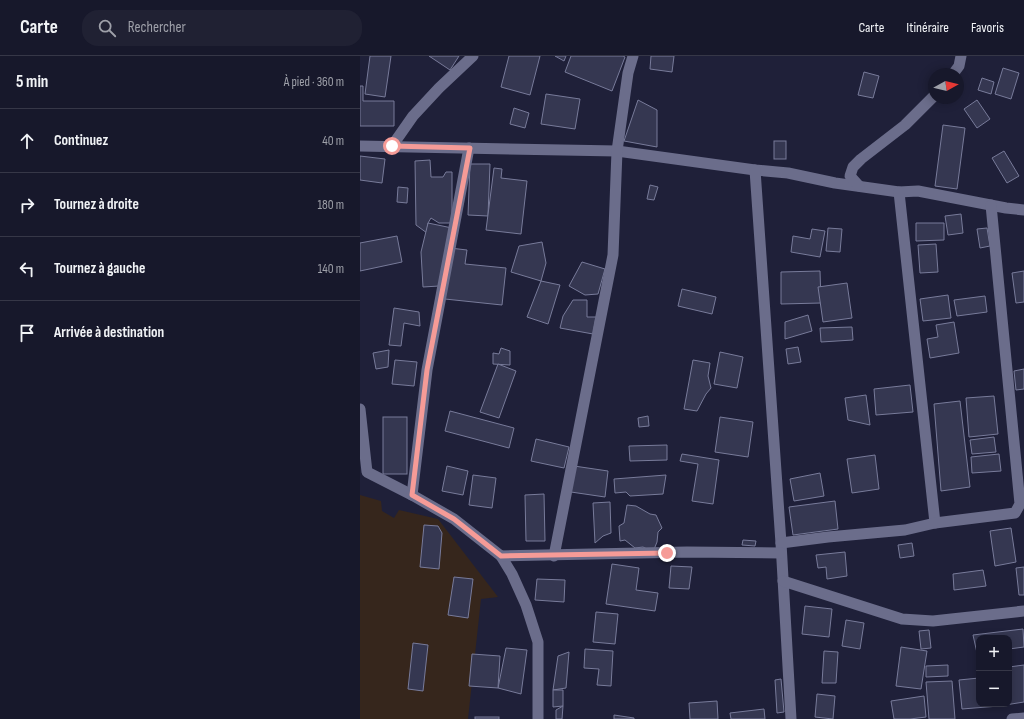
<!DOCTYPE html>
<html lang="fr">
<head>
<meta charset="utf-8">
<style>
	:root { --surface:#17182b; --page:#202133; --text:#f1f3f6; --muted:#9ea0a9; --line:#363747 }
	body { margin:0; font-family:"Sofia Sans Condensed",sans-serif; background:var(--page); color:var(--text) }
	.controls { position:absolute; right:12px; bottom:12px; display:grid; overflow:hidden; border-radius:8px; box-shadow:0 2px 10px #0003 }
	.controls button { width:36px; height:36px; display:grid; place-items:center; padding:0; border:0; border-bottom:1px solid var(--line); background:var(--surface); color:var(--text); font:20px sans-serif }
	.compass { position:absolute; left:568px; top:12px; width:36px; height:36px; border-radius:50%; background:var(--surface); box-shadow:0 2px 10px #0003; rotate:82deg }
	.stop { position:absolute; width:12px; height:12px; margin:-9px; border:3px solid #f59b97; border-radius:50%; background:#fff }
	.stop.end { background:#f59b97; border-color:#fff; box-shadow:0 1px 4px #0008 }
	.list { margin:0; padding:0; list-style:none }
	h2 { display:flex; justify-content:space-between; align-items:center; height:52px; margin:0; padding:0 16px; font-size:17px }
	h2 small { font-size:13px; font-weight:400; color:var(--muted) }
	.list li { display:grid; grid-template-columns:26px 1fr auto; gap:12px; align-items:center; box-sizing:border-box; height:64px; padding:0 16px; border-top:1px solid var(--line) }
	.list b { display:block; font-size:15px; white-space:nowrap }
	.list em { font-size:13px; font-style:normal; color:var(--muted) }
	.icon { flex:none; width:22px; height:22px; fill:none; stroke:currentColor; stroke-width:2; stroke-linecap:round; stroke-linejoin:round }
	.map { position:relative; flex:none; width:664px; height:663px; overflow:hidden }
	header { display:flex; align-items:center; gap:24px; box-sizing:border-box; height:56px; padding:0 20px; background:var(--surface); border-bottom:1px solid var(--line) }
	header strong { font-size:19px }
	nav { display:flex; gap:22px; margin-inline-start:auto; font-size:14px }
	.search { width:280px; height:36px; background:var(--page); display:flex; align-items:center; gap:10px; box-sizing:border-box; padding:0 14px; border-radius:16px; color:var(--muted); font-size:15px }
	main { display:flex }
	aside { flex:1; background:var(--surface) }
	.map>svg:first-child { display:block }
	.education { fill:#36261c }
	.building { fill:#353751; stroke:#787b9a }
	.lines { fill:none; stroke-linecap:round; stroke-linejoin:round }
	.minor { stroke:#6b6d8b; stroke-width:11 }
	.route { stroke:#f59b97; stroke-width:5 }
</style>
</head>
<body>
<header>
<strong>Carte</strong>
<div class="search"><svg class="icon" aria-label="search" viewBox="0 0 24 24"><circle cx="10" cy="10" r="6"/><path d="M15 15l6 6"/></svg>Rechercher</div>
<nav><a>Carte</a><a>Itinéraire</a><a>Favoris</a></nav>
</header>
<main>
<aside>
<h2>5 min<small>À pied · 360 m</small></h2>
<ul class="list">
<li><svg class="icon" aria-label="ahead" viewBox="0 0 24 24"><path d="M12 20V5M6 11l6-6 6 6"/></svg><div><b>Continuez</b></div><em>40 m</em></li>
<li><svg class="icon" aria-label="right" viewBox="0 0 24 24"><path d="M7 20v-9h11M14 6l5 5-5 5"/></svg><div><b>Tournez à droite</b></div><em>180 m</em></li>
<li><svg class="icon" aria-label="left" viewBox="0 0 24 24"><path d="M17 20v-9H6M10 6l-5 5 5 5"/></svg><div><b>Tournez à gauche</b></div><em>140 m</em></li>
<li><svg class="icon" aria-label="arrive" viewBox="0 0 24 24"><path d="M6 21V4h12l-3 4 3 4H6"/></svg><div><b>Arrivée à destination</b></div></li>
</ul>
</aside>
<div class="map">
<svg width="664" height="663" viewBox="0 0 664 663">
	<rect width="100%" height="100%" fill="#1f2039"/>
	<polygon class="education" points="0,439 21,445 22,455 34,462 39,454 78,463 138,541 121,543 108,663 0,663"/>
	<g class="building">
		<polygon points="10,0 31,0 25,41 5,38"/>
		<polygon points="69,0 99,0 90,14"/>
		<polygon points="149,0 180,0 170,39 141,31"/>
		<polygon points="195,0 206,0 204,5"/>
		<polygon points="211,0 263,0 265,1 252,35 205,16"/>
		<polygon points="291,0 314,0 312,16 290,13"/>
		<polygon points="643,12 659,17 651,43 635,38"/>
		<polygon points="504,16 519,20 513,42 498,39"/>
		<polygon points="622,22 634,26 631,38 618,34"/>
		<polygon points="0,30 3,30 3,45 34,45 34,70 0,70"/>
		<polygon points="186,38 220,43 215,73 181,68"/>
		<polygon points="278,44 297,54 297,91 264,85"/>
		<polygon points="617,44 630,63 617,72 604,53"/>
		<polygon points="154,52 169,57 165,72 150,68"/>
		<polygon points="583,69 605,72 597,133 575,130"/>
		<rect x="414" y="85" width="12" height="18"/>
		<polygon points="644,95 659,120 647,127 632,102"/>
		<polygon points="0,100 25,103 22,127 0,124"/>
		<polygon points="70,104 71,121 83,121 86,116 92,116 92,167 79,167 71,162 68,167 67,177 56,169 55,105"/>
		<polygon points="110,108 130,108 128,160 108,159"/>
		<polygon points="134,112 142,113 141,122 167,125 161,178 126,174"/>
		<polygon points="290,129 298,131 294,144 287,143"/>
		<polygon points="38,131 48,132 47,147 37,146"/>
		<polygon points="601,158 603,177 588,179 585,160"/>
		<polygon points="68,167 92,172 79,230 63,231 61,196"/>
		<polygon points="556,167 584,167 584,184 556,185"/>
		<polygon points="468,172 482,173 480,196 466,195"/>
		<polygon points="627,172 630,190 620,192 617,173"/>
		<polygon points="452,173 465,175 460,201 431,196 433,180 450,183"/>
		<polygon points="37,180 42,206 0,215 0,187"/>
		<polygon points="182,186 186,207 181,225 151,216 159,190"/>
		<polygon points="576,188 578,216 560,217 558,189"/>
		<polygon points="90,192 107,194 105,208 146,212 142,249 85,243"/>
		<polygon points="222,206 245,213 238,238 225,239 209,230"/>
		<polygon points="460,215 461,247 421,248 421,216"/>
		<polygon points="664,215 664,246 656,247 652,217"/>
		<polygon points="181,225 200,229 188,268 167,261"/>
		<polygon points="487,227 492,262 463,266 458,231"/>
		<polygon points="322,233 356,241 352,258 318,250"/>
		<polygon points="588,239 591,262 563,265 560,243"/>
		<polygon points="625,240 627,256 597,260 594,244"/>
		<polygon points="213,244 227,244 227,261 236,261 233,278 200,272 203,260"/>
		<polygon points="34,252 59,256 60,270 44,267 41,290 29,289"/>
		<polygon points="448,259 452,275 425,283 425,266"/>
		<polygon points="594,266 599,297 570,302 567,283 578,281 576,269"/>
		<polygon points="492,271 493,284 461,286 460,272"/>
		<polygon points="438,291 441,306 428,308 426,293"/>
		<polygon points="141,292 150,295 150,309 133,308 133,297 139,298"/>
		<polygon points="29,294 28,311 16,313 13,297"/>
		<polygon points="360,296 383,301 377,332 354,328"/>
		<polygon points="35,304 57,306 54,330 32,328"/>
		<polygon points="333,304 350,307 348,320 351,332 346,338 337,355 324,353"/>
		<polygon points="138,308 156,315 139,362 120,356"/>
		<polygon points="664,313 664,333 656,334 654,315"/>
		<polygon points="550,329 553,356 516,359 514,333"/>
		<polygon points="506,339 510,369 488,364 485,342"/>
		<polygon points="634,340 638,378 609,381 606,342"/>
		<polygon points="600,345 610,431 581,435 574,348"/>
		<polygon points="90,355 154,372 149,392 85,375"/>
		<polygon points="288,360 289,370 279,371 278,362"/>
		<rect x="23" y="361" width="24" height="57"/>
		<polygon points="360,361 393,366 388,401 355,396"/>
		<polygon points="634,381 636,396 612,398 610,384"/>
		<polygon points="176,383 209,391 204,412 171,405"/>
		<polygon points="307,389 307,404 270,405 269,390"/>
		<polygon points="322,398 359,404 353,448 332,445 338,408 320,405"/>
		<polygon points="639,398 641,415 612,417 611,401"/>
		<polygon points="515,399 519,433 492,437 487,403"/>
		<polygon points="87,410 108,415 103,439 82,435"/>
		<polygon points="214,410 248,415 245,441 211,436"/>
		<polygon points="460,417 464,440 434,445 430,423"/>
		<polygon points="113,419 136,422 132,452 109,449"/>
		<polygon points="306,419 303,438 270,440 266,436 255,437 254,423"/>
		<polygon points="184,438 185,485 166,485 165,439"/>
		<polygon points="475,445 478,473 433,479 429,451"/>
		<polygon points="250,446 251,477 243,480 235,487 233,447"/>
		<polygon points="267,449 276,450 290,458 296,459 302,472 298,476 297,486 293,496 283,491 275,492 265,484 260,485 259,470 264,467"/>
		<polygon points="64,469 78,470 82,477 79,513 60,511"/>
		<polygon points="651,472 656,506 635,510 630,475"/>
		<polygon points="383,484 396,485 395,490 382,489"/>
		<polygon points="552,487 554,500 540,502 538,489"/>
		<polygon points="485,496 487,520 467,523 466,511 458,512 456,499"/>
		<polygon points="252,508 279,512 276,534 298,537 295,555 246,548"/>
		<polygon points="311,510 332,511 329,533 309,532"/>
		<polygon points="664,511 664,539 659,539 656,512"/>
		<polygon points="623,514 626,530 594,534 593,518"/>
		<polygon points="94,521 113,523 108,562 88,559"/>
		<polygon points="177,523 205,524 204,546 175,544"/>
		<polygon points="445,550 472,553 469,581 442,578"/>
		<polygon points="236,556 258,558 255,588 233,586"/>
		<polygon points="486,564 504,567 500,593 482,590"/>
		<polygon points="663,573 664,591 649,593 649,582 619,582 619,597 617,597 613,579"/>
		<polygon points="569,574 571,592 561,593 559,575"/>
		<polygon points="53,587 68,589 63,635 48,633"/>
		<polygon points="541,591 567,595 561,633 536,630"/>
		<polygon points="146,592 167,594 161,638 138,632"/>
		<polygon points="225,593 253,595 251,630 237,629 239,613 224,612"/>
		<polygon points="464,595 478,596 476,627 462,627"/>
		<polygon points="209,596 206,632 193,634 198,600"/>
		<polygon points="112,598 140,600 138,632 109,630"/>
		<polygon points="588,609 588,620 566,621 566,610"/>
		<polygon points="664,609 664,646 645,649 649,648 649,611"/>
		<polygon points="619,622 619,648 639,648 639,650 602,653 599,624"/>
		<polygon points="421,623 424,656 417,657 415,624"/>
		<polygon points="592,625 595,663 569,663 566,626"/>
		<polygon points="193,634 203,634 203,650 193,651"/>
		<polygon points="457,638 475,640 473,663 455,661"/>
		<polygon points="564,640 566,661 550,663 534,663 531,645"/>
		<polygon points="357,645 358,663 330,663 329,647"/>
		<polygon points="203,650 202,663 196,663 196,654"/>
		<polygon points="404,653 405,663 371,663 370,657"/>
		<polygon points="254,659 274,662 274,663 254,663"/>
		<rect x="115" y="661" width="24" height="2"/>
	</g>
	<g class="lines">
		<g class="minor">
			<polyline points="593,18 599,10 601,0"/>
			<polyline points="0,90 257,95 395,114 428,117 475,127 539,136 558,135 646,152 664,154"/>
			<polyline points="32,90 53,60 79,32 113,0"/>
			<polyline points="395,114 421,487 431,663"/>
			<polyline points="499,130 490,120 493,111 501,103 545,69 574,40"/>
			<polyline points="539,136 575,467"/>
			<polyline points="0,353 7,416 52,439 94,463 141,500 152,518 166,549 178,586 178,663"/>
			<polyline points="52,439 67,314 109,92"/>
			<polyline points="421,487 468,481 545,474 575,467 655,457 660,448 631,149"/>
			<polyline points="141,500 327,496 421,497"/>
			<polyline points="194,500 253,199 257,95 268,17 273,0"/>
			<polyline points="423,525 542,563 573,565 664,555"/>
			<polyline points="652,663 664,662"/>
		</g>
	</g>
	<g class="lines">
		<polyline class="route" points="32,90 110,92 67,314 52,439 94,463 141,500 307,497"/>
	</g>
</svg>
<div class="controls">
<button>+</button>
<button>−</button>
</div>
<svg class="compass" viewBox="-18 -18 36 36"><path d="M0-13l5 13h-10z" fill="#e53935"/><path d="M0 13l5-13h-10z" fill="#9ea0a9"/></svg>
<div class="stop" style="left:32px;top:90px"></div>
<div class="stop end" style="left:307px;top:497px"></div>
</div>
</main>
</body>
</html>
